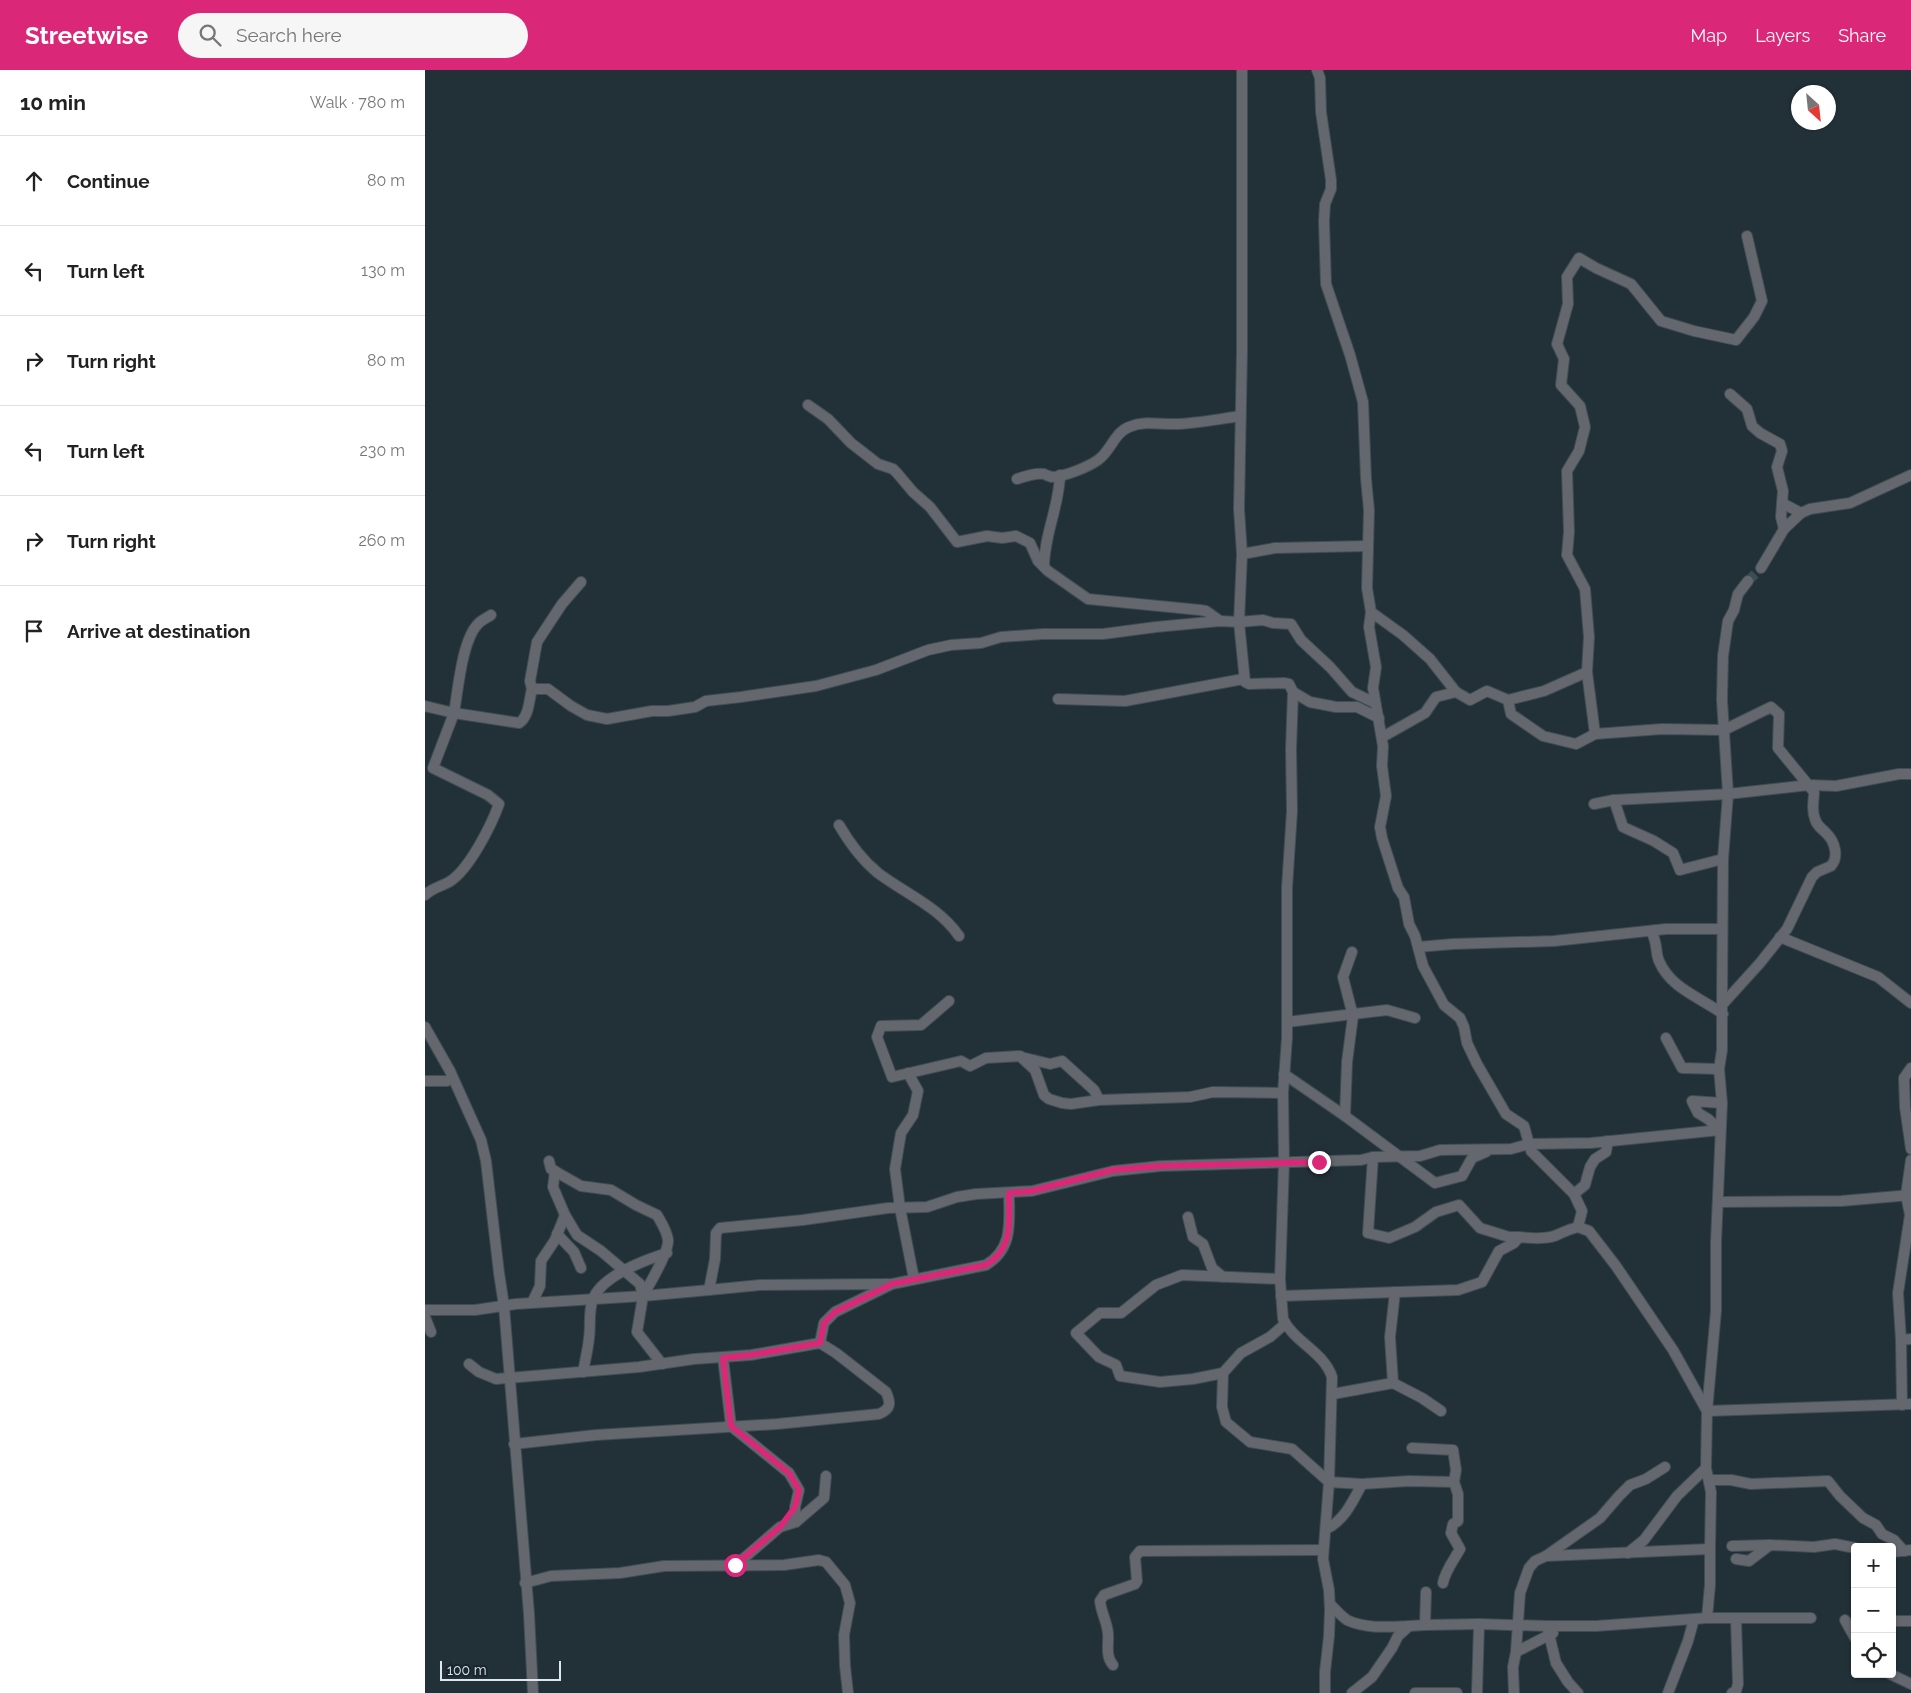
<!DOCTYPE html>
<html lang="en">
<head>
<meta charset="utf-8">
<style>
	:root { --surface:#fff; --page:#f6f6f6; --text:#222; --muted:#767676; --line:#e0e0e0; --accent:#db2777 }
	body { margin:0; font-family:Raleway,sans-serif; background:var(--page); color:var(--text) }
	.controls { position:absolute; right:15px; bottom:15px; display:grid; overflow:hidden; border-radius:5px; box-shadow:0 1px 4px #0004 }
	.controls button { width:45px; height:45px; display:grid; place-items:center; padding:0; border:0; border-bottom:1px solid var(--line); background:var(--surface); color:var(--text); font:25px sans-serif }
	.compass { position:absolute; left:1366px; top:15px; width:45px; height:45px; border-radius:50%; background:var(--surface); box-shadow:0 1px 4px #0004; rotate:153deg }
	.scale { position:absolute; left:15px; bottom:12px; width:121px; box-sizing:border-box; padding-left:5px; border:2px solid #dee7ec; border-top:0; font-size:14px; line-height:18px; white-space:nowrap; color:#dee7ec; -webkit-text-stroke:4px #19262e; paint-order:stroke }
	.stop { position:absolute; width:15px; height:15px; margin:-11px; border:4px solid #db2777; border-radius:50%; background:#fff }
	.stop.end { background:#db2777; border-color:#fff; box-shadow:0 1px 5px #0008 }
	.list { margin:0; padding:0; list-style:none }
	h2 { display:flex; justify-content:space-between; align-items:center; height:65px; margin:0; padding:0 20px; font-size:21px }
	h2 small { font-size:16px; font-weight:400; color:var(--muted) }
	.list li { display:grid; grid-template-columns:32px 1fr auto; gap:15px; align-items:center; box-sizing:border-box; height:90px; padding:0 20px; border-top:1px solid var(--line) }
	.list b { display:block; font-size:19px; white-space:nowrap }
	.list em { font-size:16px; font-style:normal; color:var(--muted) }
	.icon { flex:none; width:28px; height:28px; fill:none; stroke:currentColor; stroke-width:2; stroke-linecap:round; stroke-linejoin:round }
	.map { position:relative; flex:none; width:1486px; height:1623px; overflow:hidden }
	header { display:flex; align-items:center; gap:30px; box-sizing:border-box; height:70px; padding:0 25px; background:var(--accent); color:#fff }
	header strong { font-size:24px }
	nav { display:flex; gap:28px; margin-inline-start:auto; font-size:18px }
	.search { width:350px; height:45px; background:var(--page); display:flex; align-items:center; gap:12px; box-sizing:border-box; padding:0 18px; border-radius:28px; color:var(--muted); font-size:19px }
	main { display:flex }
	aside { flex:1; background:var(--surface) }
	.map>svg:first-child { display:block }
	.lines { fill:none; stroke-linecap:round; stroke-linejoin:round }
	.minor-tunnel { stroke:#3e4b53; stroke-width:10; stroke-dasharray:10 5; stroke-linecap:butt }
	.minor-casing { stroke:#404d55; stroke-width:12 }
	.minor { stroke:#64686e; stroke-width:10 }
	.route { stroke:#db2777; stroke-width:6 }
</style>
</head>
<body>
<header>
<strong>Streetwise</strong>
<div class="search"><svg class="icon" aria-label="search" viewBox="0 0 24 24"><circle cx="10" cy="10" r="6"/><path d="M15 15l6 6"/></svg>Search here</div>
<nav><a>Map</a><a>Layers</a><a>Share</a></nav>
</header>
<main>
<aside>
<h2>10 min<small>Walk · 780 m</small></h2>
<ul class="list">
<li><svg class="icon" aria-label="ahead" viewBox="0 0 24 24"><path d="M12 20V5M6 11l6-6 6 6"/></svg><div><b>Continue</b></div><em>80 m</em></li>
<li><svg class="icon" aria-label="left" viewBox="0 0 24 24"><path d="M17 20v-9H6M10 6l-5 5 5 5"/></svg><div><b>Turn left</b></div><em>130 m</em></li>
<li><svg class="icon" aria-label="right" viewBox="0 0 24 24"><path d="M7 20v-9h11M14 6l5 5-5 5"/></svg><div><b>Turn right</b></div><em>80 m</em></li>
<li><svg class="icon" aria-label="left" viewBox="0 0 24 24"><path d="M17 20v-9H6M10 6l-5 5 5 5"/></svg><div><b>Turn left</b></div><em>230 m</em></li>
<li><svg class="icon" aria-label="right" viewBox="0 0 24 24"><path d="M7 20v-9h11M14 6l5 5-5 5"/></svg><div><b>Turn right</b></div><em>260 m</em></li>
<li><svg class="icon" aria-label="arrive" viewBox="0 0 24 24"><path d="M6 21V4h12l-3 4 3 4H6"/></svg><div><b>Arrive at destination</b></div></li>
</ul>
</aside>
<div class="map">
<svg width="1486" height="1623" viewBox="0 0 1486 1623">
	<rect width="100%" height="100%" fill="#223038"/>
	<g class="lines">
		<polyline class="minor-tunnel" points="1323,511 1336,498"/>
		<defs>
			<g id="minor">
				<path d="M817,0v281l-3,158 3,45 -3,68 6,60 4,2 35,-1 5,1 4,8 -2,57 1,62 -5,77v150l-4,55 1,69 -4,117 3,40c11,23 41,33 49,58l-3,105 -6,77 6,31 1,20 -1,26 -4,36v21"/>
				<polyline points="892,0 895,8 896,42 906,110 906,119 900,134 899,151 901,214 925,285 938,332 941,409 944,440 942,518 946,542 944,557 951,597 948,618 958,676 957,696 961,726 955,757 957,768 973,818 979,827 984,854 990,866 998,896 1019,935 1035,948 1039,957 1042,973 1052,994 1081,1044 1099,1056 1106,1081 1149,1124 1157,1141 1153,1157 1164,1161 1191,1196 1248,1280 1282,1341 1281,1398 1286,1422 1285,1479 1121,1486 1110,1491 1104,1498 1095,1523 1091,1582 1088,1597 1089,1623"/>
				<polyline points="1305,324 1322,339 1327,356 1335,363 1355,374 1357,381 1352,397 1358,421 1357,433 1376,443"/>
				<polyline points="383,335 403,349 426,373 453,394 468,399 472,403 488,422 505,437 532,472 562,466 577,468 591,466 605,473 613,491 623,501 663,529 775,540 781,541 795,551"/>
				<path d="M592,409c9,-3 18,-6 27,-5 1,1 6,2 7,3 13,0 37,-10 47,-17 13,-9 16,-27 31,-33 17,-7 33,-2 50,-3 20,-1 41,-5 61,-8"/>
				<polyline points="1357,433 1356,447 1359,459"/>
				<polyline points="817,484 850,478 943,476"/>
				<path d="M619,497c0,-32 15,-60 16,-92"/>
				<polyline points="1336,498 1359,459 1376,443 1385,439 1425,433 1486,405"/>
				<polyline points="156,512 137,534 112,572 105,611 107,619 123,619 146,636 162,645 182,649 227,641 243,641 270,637 281,631 316,627 391,616 451,600 503,580 526,575 556,573 576,567 618,564 678,564 731,557 795,551 814,552 838,550 848,553 866,554 876,570 905,597 927,622 950,633"/>
				<polyline points="946,542 978,565 1005,589 1031,622"/>
				<polyline points="868,622 885,632 911,637 932,637 954,648"/>
				<polyline points="633,629 700,631 818,609"/>
				<path d="M1083,630l3,14 32,22 33,8 19,-10 67,-5 62,1 47,-23 8,7 -1,34 36,44c0,10 -3,17 1,27 2,8 7,9 12,15 8,8 12,23 4,32l-14,6 -5,5 -25,52 -27,34 -38,42v45l-3,19 3,34 -6,139v69l-9,100 204,-7"/>
				<path d="M0,636l29,7c4,-23 8,-73 24,-89 3,-4 9,-6 13,-9"/>
				<polyline points="956,664 961,665 1000,643 1011,627 1031,622 1045,630 1062,621 1083,630 1119,621 1162,602"/>
				<polyline points="1170,664 1162,602 1164,567 1160,519 1142,485 1144,462 1142,401 1154,381 1160,357 1155,336 1136,315 1139,289 1132,274 1143,234 1142,207 1154,188 1171,198 1206,214 1236,251 1269,261 1311,270 1329,247 1337,231 1322,166"/>
				<polyline points="1189,730 1198,757 1229,771 1248,783 1255,800 1298,789"/>
				<polyline points="1169,734 1189,730 1303,724 1297,630 1298,586 1303,551 1309,540 1313,524 1323,511"/>
				<path d="M414,755c10,17 23,35 39,48 28,21 61,34 81,63"/>
				<path d="M0,825c9,-8 15,-8 24,-13 20,-12 42,-56 50,-78l-11,-9 -55,-27 21,-55 65,10c10,-6 10,-23 13,-34"/>
				<path d="M1226,861c7,12 4,21 8,30 12,28 41,36 64,53"/>
				<polyline points="1355,867 1453,907 1486,933"/>
				<polyline points="993,877 1028,874 1129,871 1241,859 1297,859"/>
				<polyline points="927,882 918,907 928,946 922,992 920,1046 1010,1113 1037,1106 1047,1088 1061,1082"/>
				<polyline points="524,931 496,955 456,956 452,967 467,1007 536,991 545,996 561,988 595,986 610,1000 619,1025 624,1029 637,1033 646,1034 674,1030 765,1027 788,1022 858,1023"/>
				<polyline points="1297,935 1298,789 1303,724 1384,715 1411,716 1474,704 1486,704"/>
				<polyline points="862,952 962,940 990,948"/>
				<polyline points="0,957 25,1001 56,1070 61,1091 74,1203 79,1236 104,1544 108,1623"/>
				<polyline points="1241,968 1257,998 1294,999"/>
				<polyline points="596,987 625,994 637,991 669,1020 674,1030"/>
				<polyline points="1486,998 1479,1008 1480,1037 1486,1079"/>
				<polyline points="483,1003 493,1021 488,1045 476,1063 470,1099 475,1138 489,1209"/>
				<polyline points="859,1004 920,1046"/>
				<polyline points="0,1011 22,1011"/>
				<polyline points="948,1087 943,1163 964,1168 990,1157 1011,1142 1034,1135 1055,1158 1084,1167 1094,1167"/>
				<path d="M124,1091l2,8 30,17 30,4 25,15 21,10c4,7 10,16 11,25 1,12 -18,43 -25,56"/>
				<polyline points="130,1101 128,1117 140,1145"/>
				<polyline points="1149,1124 1160,1115 1165,1097 1170,1089 1181,1082 1183,1071"/>
				<polyline points="1293,1132 1416,1131 1486,1125"/>
				<polyline points="763,1147 768,1167 778,1174 787,1198 798,1207"/>
				<polyline points="132,1164 149,1182 156,1198"/>
				<polyline points="855,1209 757,1205 731,1215 696,1243 675,1243 651,1263 674,1287 691,1295 695,1306 735,1312 768,1309 798,1303 816,1283 845,1267 860,1254"/>
				<polyline points="284,1220 335,1215 463,1214"/>
				<path d="M856,1226l177,-6 24,-8 17,-31 15,-8 5,-6c12,1 29,3 40,-3 7,-3 11,-5 19,-7"/>
				<polyline points="107,1233 115,1216 116,1191 130,1170 140,1145 152,1165 176,1181 215,1214 218,1226 212,1262 237,1294"/>
				<polyline points="0,1240 50,1240 91,1234 218,1226 284,1220 290,1189 291,1163 295,1158 378,1150 463,1138 502,1137 532,1127 551,1124 607,1121 688,1101 736,1096 936,1090 948,1087 995,1086 1015,1080 1086,1079 1104,1074 1166,1073 1295,1060 1283,1049 1273,1043 1267,1031 1297,1033"/>
				<polyline points="0,1247 6,1262"/>
				<polyline points="1476,1270 1473,1223 1485,1145 1481,1125 1486,1090"/>
				<path d="M395,1273l4,-20 11,-11 57,-28 94,-19c28,-17 23,-44 23,-72"/>
				<polyline points="298,1288 306,1356 364,1403 374,1420 370,1437 371,1452"/>
				<path d="M44,1294l10,8 17,7 143,-12 55,-8 57,-4 69,-12 16,10 50,39c5,11 5,17 -7,22l-102,10 -181,11 -82,9"/>
				<path d="M158,1302c2,-11 5,-23 6,-34 2,-13 -1,-26 4,-39 9,-23 52,-39 74,-46"/>
				<polyline points="798,1303 797,1337 801,1352 825,1372 867,1379 904,1412 937,1414 984,1411 1029,1412"/>
				<polyline points="968,1313 965,1267 970,1222"/>
				<polyline points="908,1324 968,1313 997,1328 1016,1341"/>
				<polyline points="1477,1335 1476,1270 1486,1269"/>
				<path d="M987,1378l41,2 3,20 -2,12 4,12v27l-5,3 -2,9 9,16c-6,11 -15,22 -17,34"/>
				<polyline points="1285,1410 1306,1410 1326,1414 1403,1411 1415,1426 1438,1448 1451,1455 1457,1464 1469,1470 1479,1481"/>
				<path d="M901,1459c18,-8 27,-28 36,-45"/>
				<polyline points="1307,1476 1344,1475"/>
				<polyline points="1467,1482 1486,1480"/>
				<polyline points="1203,1483 1219,1470 1252,1426 1281,1398"/>
				<polyline points="1121,1486 1175,1448 1194,1426 1205,1415 1221,1409 1240,1397"/>
				<polyline points="1311,1489 1324,1491 1345,1475 1389,1477 1410,1474 1430,1478"/>
				<polyline points="311,1495 355,1457 371,1452 399,1428 401,1406"/>
				<polyline points="100,1513 126,1506 195,1503 239,1496 359,1495 394,1490 401,1492 420,1515 425,1533 419,1565 420,1596 423,1623"/>
				<path d="M905,1534c5,5 11,12 17,16 18,9 43,7 62,6"/>
				<polyline points="1282,1548 1285,1515 1285,1479"/>
				<polyline points="1420,1550 1430,1568"/>
				<polyline points="1467,1551 1486,1551"/>
				<polyline points="1000,1555 1054,1554"/>
				<polyline points="1122,1556 1171,1556 1282,1548 1386,1548"/>
				<polyline points="1091,1582 1128,1563"/>
				<path d="M688,1595c-8,-9 -4,-21 -5,-32 -1,-11 -7,-21 -8,-32l4,-6 31,-11 2,-3 -2,-24 5,-6 183,-1"/>
				<polyline points="1465,1604 1486,1614"/>
				<polyline points="927,1623 947,1607 967,1578 973,1566 984,1556 1000,1555 1001,1522"/>
				<polyline points="990,1623 1032,1623"/>
				<polyline points="1052,1623 1054,1554 1122,1556 1131,1593 1143,1612 1153,1623"/>
				<polyline points="1243,1623 1263,1571 1269,1549"/>
				<polyline points="1307,1623 1311,1621 1313,1614 1311,1549"/>
			</g>
		</defs>
		<use href="#minor" class="minor-casing"/>
		<use href="#minor" class="minor"/>
	</g>
	<g class="lines">
		<path class="route" d="M310,1495l45,-38 15,-20 4,-17 -10,-17 -58,-47 -8,-68 28,-3 69,-12 4,-20 11,-11 57,-28 94,-19c28,-17 23,-44 23,-72l23,-2 81,-21 48,-4 158,-4"/>
	</g>
</svg>
<div class="controls">
<button>+</button>
<button>−</button>
<button><svg class="icon" aria-label="locate" viewBox="0 0 24 24"><circle cx="12" cy="12" r="6"/><path d="M12 2v4M12 18v4M2 12h4M18 12h4"/></svg></button>
</div>
<svg class="compass" viewBox="-18 -18 36 36"><path d="M0-13l5 13h-10z" fill="#e53935"/><path d="M0 13l5-13h-10z" fill="#767676"/></svg>
<div class="scale">100 m</div>
<div class="stop" style="left:310px;top:1495px"></div>
<div class="stop end" style="left:894px;top:1092px"></div>
</div>
</main>
</body>
</html>
